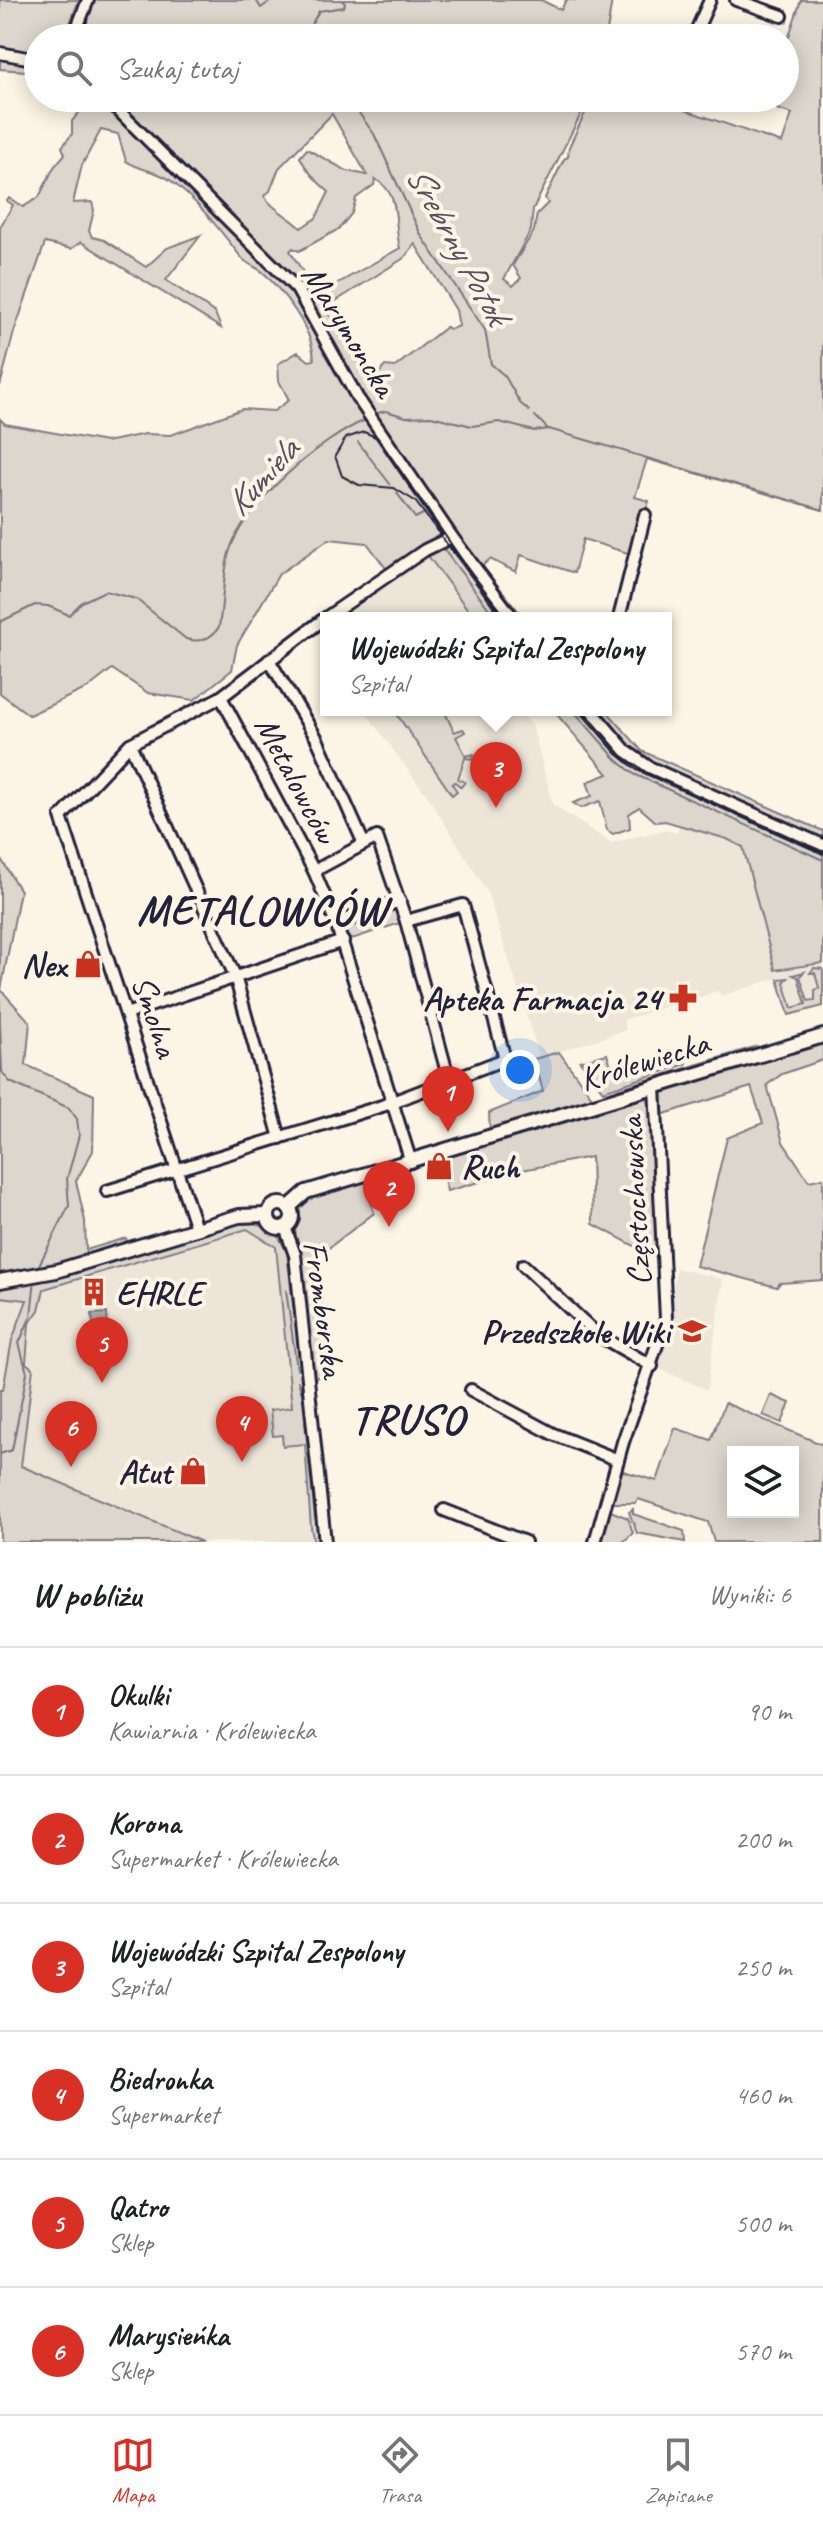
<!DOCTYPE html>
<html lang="pl">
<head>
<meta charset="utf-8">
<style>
	:root { --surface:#fff; --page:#f6f6f6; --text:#202124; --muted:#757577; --line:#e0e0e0; --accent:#d93025 }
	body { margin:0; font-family:Caveat,sans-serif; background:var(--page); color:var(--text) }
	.controls { position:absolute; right:24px; bottom:24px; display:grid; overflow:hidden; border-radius:0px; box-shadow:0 4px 20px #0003 }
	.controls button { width:72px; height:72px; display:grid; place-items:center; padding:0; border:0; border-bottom:2px solid var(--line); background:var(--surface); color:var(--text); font:40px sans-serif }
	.you { position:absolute; left:520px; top:1070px; width:28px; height:28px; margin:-20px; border:6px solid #fff; border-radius:50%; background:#1a73e8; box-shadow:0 0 0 12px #1a73e833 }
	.badge { display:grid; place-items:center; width:52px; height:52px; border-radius:50%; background:var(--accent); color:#fff; font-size:26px; font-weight:700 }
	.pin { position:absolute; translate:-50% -66px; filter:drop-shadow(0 2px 4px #0008) }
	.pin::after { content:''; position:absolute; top:42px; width:28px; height:24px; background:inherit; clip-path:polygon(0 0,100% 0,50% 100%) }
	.popup { position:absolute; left:320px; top:612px; width:352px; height:104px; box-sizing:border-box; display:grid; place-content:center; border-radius:0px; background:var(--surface); filter:drop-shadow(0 2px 6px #0005); font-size:26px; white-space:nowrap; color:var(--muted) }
	.popup b { font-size:30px; color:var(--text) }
	.popup::after { content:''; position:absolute; left:50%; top:100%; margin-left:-16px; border:16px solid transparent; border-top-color:var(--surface) }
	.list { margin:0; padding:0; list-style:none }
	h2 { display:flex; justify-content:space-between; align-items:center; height:104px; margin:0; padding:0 32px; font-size:34px }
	h2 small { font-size:26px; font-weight:400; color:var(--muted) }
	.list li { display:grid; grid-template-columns:52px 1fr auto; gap:24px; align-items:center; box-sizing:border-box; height:128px; padding:0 32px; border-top:2px solid var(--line) }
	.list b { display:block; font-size:30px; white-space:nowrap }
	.list p { margin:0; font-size:26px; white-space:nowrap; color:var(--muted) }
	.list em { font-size:26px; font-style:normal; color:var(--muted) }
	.icon { flex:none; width:44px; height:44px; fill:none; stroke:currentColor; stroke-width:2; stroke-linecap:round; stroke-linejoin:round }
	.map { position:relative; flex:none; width:823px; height:1542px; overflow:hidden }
	.search { position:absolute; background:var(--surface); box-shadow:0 4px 20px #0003; left:24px; right:24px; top:24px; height:88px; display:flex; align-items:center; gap:20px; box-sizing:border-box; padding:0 28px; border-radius:44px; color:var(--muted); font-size:30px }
	.sheet { height:872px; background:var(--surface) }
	nav { display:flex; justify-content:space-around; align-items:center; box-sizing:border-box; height:112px; border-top:2px solid var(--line); background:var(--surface); font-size:22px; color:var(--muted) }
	nav a { display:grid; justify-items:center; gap:4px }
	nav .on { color:var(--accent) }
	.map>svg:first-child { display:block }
	.built { fill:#ece5d8 }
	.green { fill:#dcd6cc; stroke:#7f7c84; stroke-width:2; fill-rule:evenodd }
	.water { fill:#b2adab; stroke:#78757e; stroke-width:2 }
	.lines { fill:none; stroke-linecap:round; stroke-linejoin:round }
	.stream { stroke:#78757e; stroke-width:2 }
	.minor-casing { stroke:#22223b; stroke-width:16 }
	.major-casing { stroke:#22223b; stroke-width:18 }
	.minor { stroke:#fcf5e5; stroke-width:10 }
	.major { stroke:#fcf5e5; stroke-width:12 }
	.tram { stroke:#22223b; stroke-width:2 }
	.labels { text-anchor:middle; stroke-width:8; stroke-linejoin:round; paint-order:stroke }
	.street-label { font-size:34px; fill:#22223b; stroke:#fcf5e5 }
	.poi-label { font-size:34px; font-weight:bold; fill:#22223b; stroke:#fcf5e5; text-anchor:end }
	.water-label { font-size:36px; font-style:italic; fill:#545362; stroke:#fcf5e5 }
	.district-label { font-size:42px; font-weight:bold; letter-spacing:2px; fill:#22223b; stroke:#fcf5e5 }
</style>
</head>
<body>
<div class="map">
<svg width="823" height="1542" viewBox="0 0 823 1542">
	<rect width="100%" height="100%" fill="#fcf5e5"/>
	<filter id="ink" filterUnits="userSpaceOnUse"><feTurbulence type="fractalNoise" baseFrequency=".0125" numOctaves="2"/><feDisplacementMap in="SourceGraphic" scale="16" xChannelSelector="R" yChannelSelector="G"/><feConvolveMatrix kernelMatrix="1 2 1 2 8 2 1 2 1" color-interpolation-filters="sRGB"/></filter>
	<g filter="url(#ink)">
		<g class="built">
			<polygon points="428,554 474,618 335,618"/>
			<polygon points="364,710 519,710 532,725 553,805 611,843 663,830 677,833 682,818 823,879 823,984 816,1004 788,1012 777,978 721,996 718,991 623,1020 626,1030 540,1058 487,891 428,797"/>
			<polygon points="247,1229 276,1247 293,1407 271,1410 273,1435 282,1435 284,1446 305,1443 314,1542 202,1542 20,1466 33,1369 26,1363 29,1324 39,1310 44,1289"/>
			<polygon points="676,1268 723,1279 707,1390 656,1367 670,1323"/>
			<polygon points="0,1297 27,1299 12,1340 3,1391 0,1390"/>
		</g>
		<g class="green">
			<polygon points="0,0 79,0 64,38 38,38 35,58 38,60 38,72 0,69"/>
			<polygon points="95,0 541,0 561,10 566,0 612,0 606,38 79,38"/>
			<path d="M801,0h22v510l-176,-51 -12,38 14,4 -15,54 -51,-16 -9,34 -53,-18 -5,17 -26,-13 -8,7 42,52h-7l-73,-85 -1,5 -55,33 -21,-28 -38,-4 -50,35 -42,71 -5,25 -38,30 -46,-7 -36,-24 -24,19 -59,27 -29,-22v-274l5,5 101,18 39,-8 26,1 71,-26 32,2 15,-11 -10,-19 -1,-17 20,-12 11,9 5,-1c-1,-31 -28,-64 -48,-85 -7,-8 -18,-9 -25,-18 -22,-28 -42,-55 -71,-77 -14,-10 -30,-9 -44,-19l-8,-27 -17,-4 -19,35 -9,38 19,-1 2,8 -5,21 3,6 12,3 42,27 21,-19 34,-13 -35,45 49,33 6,15 -140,-86 -10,7 -26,-6 -31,89 -14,54v-159l13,-22 -6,-4 2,-3 14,9 16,-10 15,-30 11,-13 -3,-7 10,-13v-13l14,-17 -2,-6h505l-56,111 -2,21 -27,49 9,7 8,-8 -8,-13 21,-34 3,-17 11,-11 -3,-5 19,-39 4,-2 1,-10 23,-49h58l132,45 10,-29 -15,-5 2,-11h6v-50zM332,114l35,61 -20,-4 -40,-22 -7,8c7,15 17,25 29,35l-13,26 -15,10c-13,-13 -27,-17 -37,-32l6,-5 9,-23zM375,179c27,15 18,44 25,69l-74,42 -13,-2 -23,-37 3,-3 6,3 40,-22 13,-16 4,-15 18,-13zM415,244l41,66 3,16 -9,3 -4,-2 -51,40 -10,-1 -11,14h-4l-45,-72 79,-50z"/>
			<polygon points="445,545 454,546 509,618 474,618 426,553"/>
			<polygon points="407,710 444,710 454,732 463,729 465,732 456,737 466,756 474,754 473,759 465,758 458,779 465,782 461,787 455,782 452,784 457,791 452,795 398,716"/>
			<polygon points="553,710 586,710 621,749 823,848 823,963 775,970 743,847 727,839 665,821 656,822 639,807 629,814 630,828 613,834 607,830 600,801 581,808 573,803 592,796 587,782 608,774"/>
			<polygon points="594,710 606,710 642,751 823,831 823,840 655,767 632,752"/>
			<polygon points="0,857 20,891 1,990 30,1022 26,1065 94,1095 93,1151 76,1181 85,1221 86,1250 126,1238 128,1246 45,1271 0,1278"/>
			<polygon points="394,907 403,922 346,941 343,926 357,925 356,920"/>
			<polygon points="814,968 823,969 823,1006 789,1015 778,979 788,978 784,982 792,1008 806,1004 798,977 793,975 804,972 800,976 808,1001 815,1000 815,990 819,988 815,973 810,973"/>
			<polygon points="823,1038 823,1060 782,1074 767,1085 783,1142 809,1181 823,1178 823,1280 780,1283 777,1287 696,1266 727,1138 763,1123 751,1087 661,1115 663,1089"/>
			<polygon points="757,1046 757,1050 616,1094 617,1089"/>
			<polygon points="559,1052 594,1100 490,1133 489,1113 543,1091 534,1059"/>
			<polygon points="607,1054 614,1074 644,1065 646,1070 685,1058 686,1064 603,1091 580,1061"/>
			<polygon points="650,1093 653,1096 662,1253 653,1256 593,1224 591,1157 522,1170 447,1191 439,1157 495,1143 527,1130"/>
			<path d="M365,1180l9,33 -57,44 11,119 -17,2 -13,-131c-14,-54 25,-55 67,-67z"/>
			<polygon points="249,1220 276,1232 287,1252 321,1542 314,1542 311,1528 305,1444 283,1446 282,1435 273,1436 270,1410 292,1407 276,1247 247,1229 44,1289 39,1310 29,1324 26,1363 33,1369 21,1466 202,1542 0,1542 0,1390 3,1390 12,1340 27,1300 0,1297 0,1289 230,1222"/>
			<polygon points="771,1395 790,1403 782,1423 763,1415"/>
			<path d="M725,1403l98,42v97h-109l-6,-20 -70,-23 -3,4h-24l9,-33 37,11 18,-53 36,12zM733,1452h60v60h-60z"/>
			<polygon points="633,1509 633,1514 684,1531 685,1542 637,1533 629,1512"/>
			<polygon points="608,1510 628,1518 633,1533 623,1542 600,1542"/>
		</g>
		<polygon class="water" points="107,1313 109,1346 95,1347 92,1314"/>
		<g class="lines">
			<g class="stream">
				<polyline points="256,0 261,8 272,0"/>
				<polyline points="297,38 311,25 319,11 344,7 345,3 341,0"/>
				<polyline points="348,98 374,134 421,235 485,330 491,364 505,376 520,403 529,411"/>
				<polyline points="378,413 386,411 406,417 431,416 472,426 499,422 534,431 549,429 823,510"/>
				<polyline points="535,416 548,429"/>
				<polyline points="358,442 390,484"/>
				<polyline points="397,493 415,518 423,514"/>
				<polyline points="444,550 496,618"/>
				<path d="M0,622l35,-17 13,1 21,9 13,-13 23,-11 31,8 50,40c14,4 25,0 33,-12 4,-24 4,-51 10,-74 12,-47 95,-117 139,-134"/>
				<polyline points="573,710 617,760 634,774 823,860"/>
				<polyline points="0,1025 2,1072 10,1082 69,1108 77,1119 79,1135 67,1179 69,1206 37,1269"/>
				<polyline points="196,1236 235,1224"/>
				<polyline points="137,1253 185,1239"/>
				<polyline points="304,1277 313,1370"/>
				<polyline points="56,1278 101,1264"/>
				<polyline points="286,1290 297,1369"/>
				<polyline points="298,1381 303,1397"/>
				<polyline points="314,1382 315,1389"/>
				<polyline points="305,1422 315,1518"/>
				<polyline points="320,1447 331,1542"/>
				<polyline points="0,1454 12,1450 27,1373 19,1343 31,1316 35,1279"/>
				<polyline points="317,1534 317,1542"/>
			</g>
			<defs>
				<g id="minor">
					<polyline points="736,0 782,16"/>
					<polyline points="73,38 88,0"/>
					<polyline points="693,38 710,0"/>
					<polyline points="0,53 38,60"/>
					<polyline points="106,98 297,289 357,397 452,537 513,618"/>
					<polyline points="619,618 645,515"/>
					<polyline points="269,660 317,739 364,844"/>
					<polyline points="221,697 314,871 336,923 411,1162"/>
					<polyline points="591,710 626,751 649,767 823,845"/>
					<polyline points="130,744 235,976 280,1138"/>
					<polyline points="314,871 377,837 406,921 449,1080"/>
					<polyline points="336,923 400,901"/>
					<polyline points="126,1014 343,941"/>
					<polyline points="107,1191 382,1106 505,1059 463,905 406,921"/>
					<polyline points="285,1227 295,1255 325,1542"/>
					<polyline points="196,1228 61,817 130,744 221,697 324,619 425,550 452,537"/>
					<polyline points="523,1265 598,1335 652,1366"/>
					<polyline points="471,1390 553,1434 618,1460"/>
					<polyline points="444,1510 525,1542"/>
					<polyline points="595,1542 623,1442 666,1319 655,1086"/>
				</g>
				<g id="major">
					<circle cx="280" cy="1216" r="12"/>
					<polyline points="288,1208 306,1192 823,1036"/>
					<polyline points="0,1281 56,1271 239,1216 267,1215"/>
				</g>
			</defs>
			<use href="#minor" class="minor-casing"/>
			<use href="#major" class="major-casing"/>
			<use href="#minor" class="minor"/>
			<use href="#major" class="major"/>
			<g class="tram">
				<polyline points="502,618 415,501 394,488 359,485 342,476 335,456 346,438 364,432 378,438 471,573 507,618"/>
				<polyline points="579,710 617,754 637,770 823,854"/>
			</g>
		</g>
	</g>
	<defs>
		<symbol id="shop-bare" viewBox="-9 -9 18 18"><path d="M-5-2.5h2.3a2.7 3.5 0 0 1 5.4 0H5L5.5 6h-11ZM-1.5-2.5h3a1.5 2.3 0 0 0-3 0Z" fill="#c8321e" stroke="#fcf5e5" stroke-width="2.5" paint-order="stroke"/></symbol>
		<symbol id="pharmacy-bare" viewBox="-9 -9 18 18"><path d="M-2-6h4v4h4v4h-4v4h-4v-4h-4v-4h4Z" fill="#c8321e" stroke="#fcf5e5" stroke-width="2.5" paint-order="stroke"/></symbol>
		<symbol id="building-bare" viewBox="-9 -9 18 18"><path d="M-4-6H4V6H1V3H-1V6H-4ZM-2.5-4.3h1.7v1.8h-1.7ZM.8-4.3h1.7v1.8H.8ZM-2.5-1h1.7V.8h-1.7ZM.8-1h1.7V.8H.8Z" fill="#c8321e" stroke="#fcf5e5" stroke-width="2.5" paint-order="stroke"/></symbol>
		<symbol id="school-bare" viewBox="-9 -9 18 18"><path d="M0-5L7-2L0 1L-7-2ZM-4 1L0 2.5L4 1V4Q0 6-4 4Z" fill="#c8321e" stroke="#fcf5e5" stroke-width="2.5" paint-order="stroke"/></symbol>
	</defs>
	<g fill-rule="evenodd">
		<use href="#shop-bare" x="68" y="944" width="40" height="40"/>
		<use href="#pharmacy-bare" x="663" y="978" width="40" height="40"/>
		<use href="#shop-bare" x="419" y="1146" width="40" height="40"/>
		<use href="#building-bare" x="74" y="1272" width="40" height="40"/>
		<use href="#school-bare" x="672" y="1311" width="40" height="40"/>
		<use href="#shop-bare" x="173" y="1451" width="40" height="40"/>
	</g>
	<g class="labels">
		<g class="street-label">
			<text transform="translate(350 330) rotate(58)" y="12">Marymoncka</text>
			<text transform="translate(297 779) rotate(62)" y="12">Metalowców</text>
			<text transform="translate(156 1016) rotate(72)" y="12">Smolna</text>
			<text transform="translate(644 1060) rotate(-17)" y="12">Królewiecka</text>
			<text transform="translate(634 1201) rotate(-93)" y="12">Częstochowska</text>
			<text transform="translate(325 1309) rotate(82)" y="12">Fromborska</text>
		</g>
		<g class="poi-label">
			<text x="66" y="976">Nex</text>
			<text x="661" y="1010">Apteka Farmacja 24</text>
			<text x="461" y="1178" text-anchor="start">Ruch</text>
			<text x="116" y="1304" text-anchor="start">EHRLE</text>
			<text x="670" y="1343">Przedszkole Wiki</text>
			<text x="171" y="1483">Atut</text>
		</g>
		<g class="water-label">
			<text transform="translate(459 244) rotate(61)" y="13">Srebrny Potok</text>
			<text transform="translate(261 476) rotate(-48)" y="13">Kumiela</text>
		</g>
		<g class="district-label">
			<text x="262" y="924">METALOWCÓW</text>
			<text x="408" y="1433">TRUSO</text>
		</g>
	</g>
</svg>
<div class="controls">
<button><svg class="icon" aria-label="layers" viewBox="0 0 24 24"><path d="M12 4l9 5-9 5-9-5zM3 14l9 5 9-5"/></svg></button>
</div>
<div class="you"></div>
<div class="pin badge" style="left:448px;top:1132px">1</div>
<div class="pin badge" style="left:389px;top:1227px">2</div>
<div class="pin badge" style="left:496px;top:808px">3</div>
<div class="popup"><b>Wojewódzki Szpital Zespolony</b>Szpital</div>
<div class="pin badge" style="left:242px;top:1462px">4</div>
<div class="pin badge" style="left:102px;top:1383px">5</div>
<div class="pin badge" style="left:71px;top:1467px">6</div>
<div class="search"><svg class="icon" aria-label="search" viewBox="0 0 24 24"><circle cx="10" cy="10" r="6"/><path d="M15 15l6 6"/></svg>Szukaj tutaj</div>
</div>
<section class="sheet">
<h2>W pobliżu<small>Wyniki: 6</small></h2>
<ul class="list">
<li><span class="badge">1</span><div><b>Okulki</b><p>Kawiarnia · Królewiecka</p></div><em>90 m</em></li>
<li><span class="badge">2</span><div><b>Korona</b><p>Supermarket · Królewiecka</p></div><em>200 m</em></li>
<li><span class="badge">3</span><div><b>Wojewódzki Szpital Zespolony</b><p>Szpital</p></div><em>250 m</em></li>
<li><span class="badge">4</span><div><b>Biedronka</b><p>Supermarket</p></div><em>460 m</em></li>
<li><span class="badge">5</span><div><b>Qatro</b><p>Sklep</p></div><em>500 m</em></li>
<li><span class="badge">6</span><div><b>Marysieńka</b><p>Sklep</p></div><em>570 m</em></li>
</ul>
</section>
<nav>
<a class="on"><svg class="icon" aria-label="map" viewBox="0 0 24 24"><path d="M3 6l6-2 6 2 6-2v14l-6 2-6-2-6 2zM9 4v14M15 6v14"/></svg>Mapa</a>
<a><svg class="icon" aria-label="directions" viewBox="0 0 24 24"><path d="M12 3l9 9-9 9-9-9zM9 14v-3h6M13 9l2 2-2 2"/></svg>Trasa</a>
<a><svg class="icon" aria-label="saved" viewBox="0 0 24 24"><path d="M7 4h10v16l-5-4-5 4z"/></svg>Zapisane</a>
</nav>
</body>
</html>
